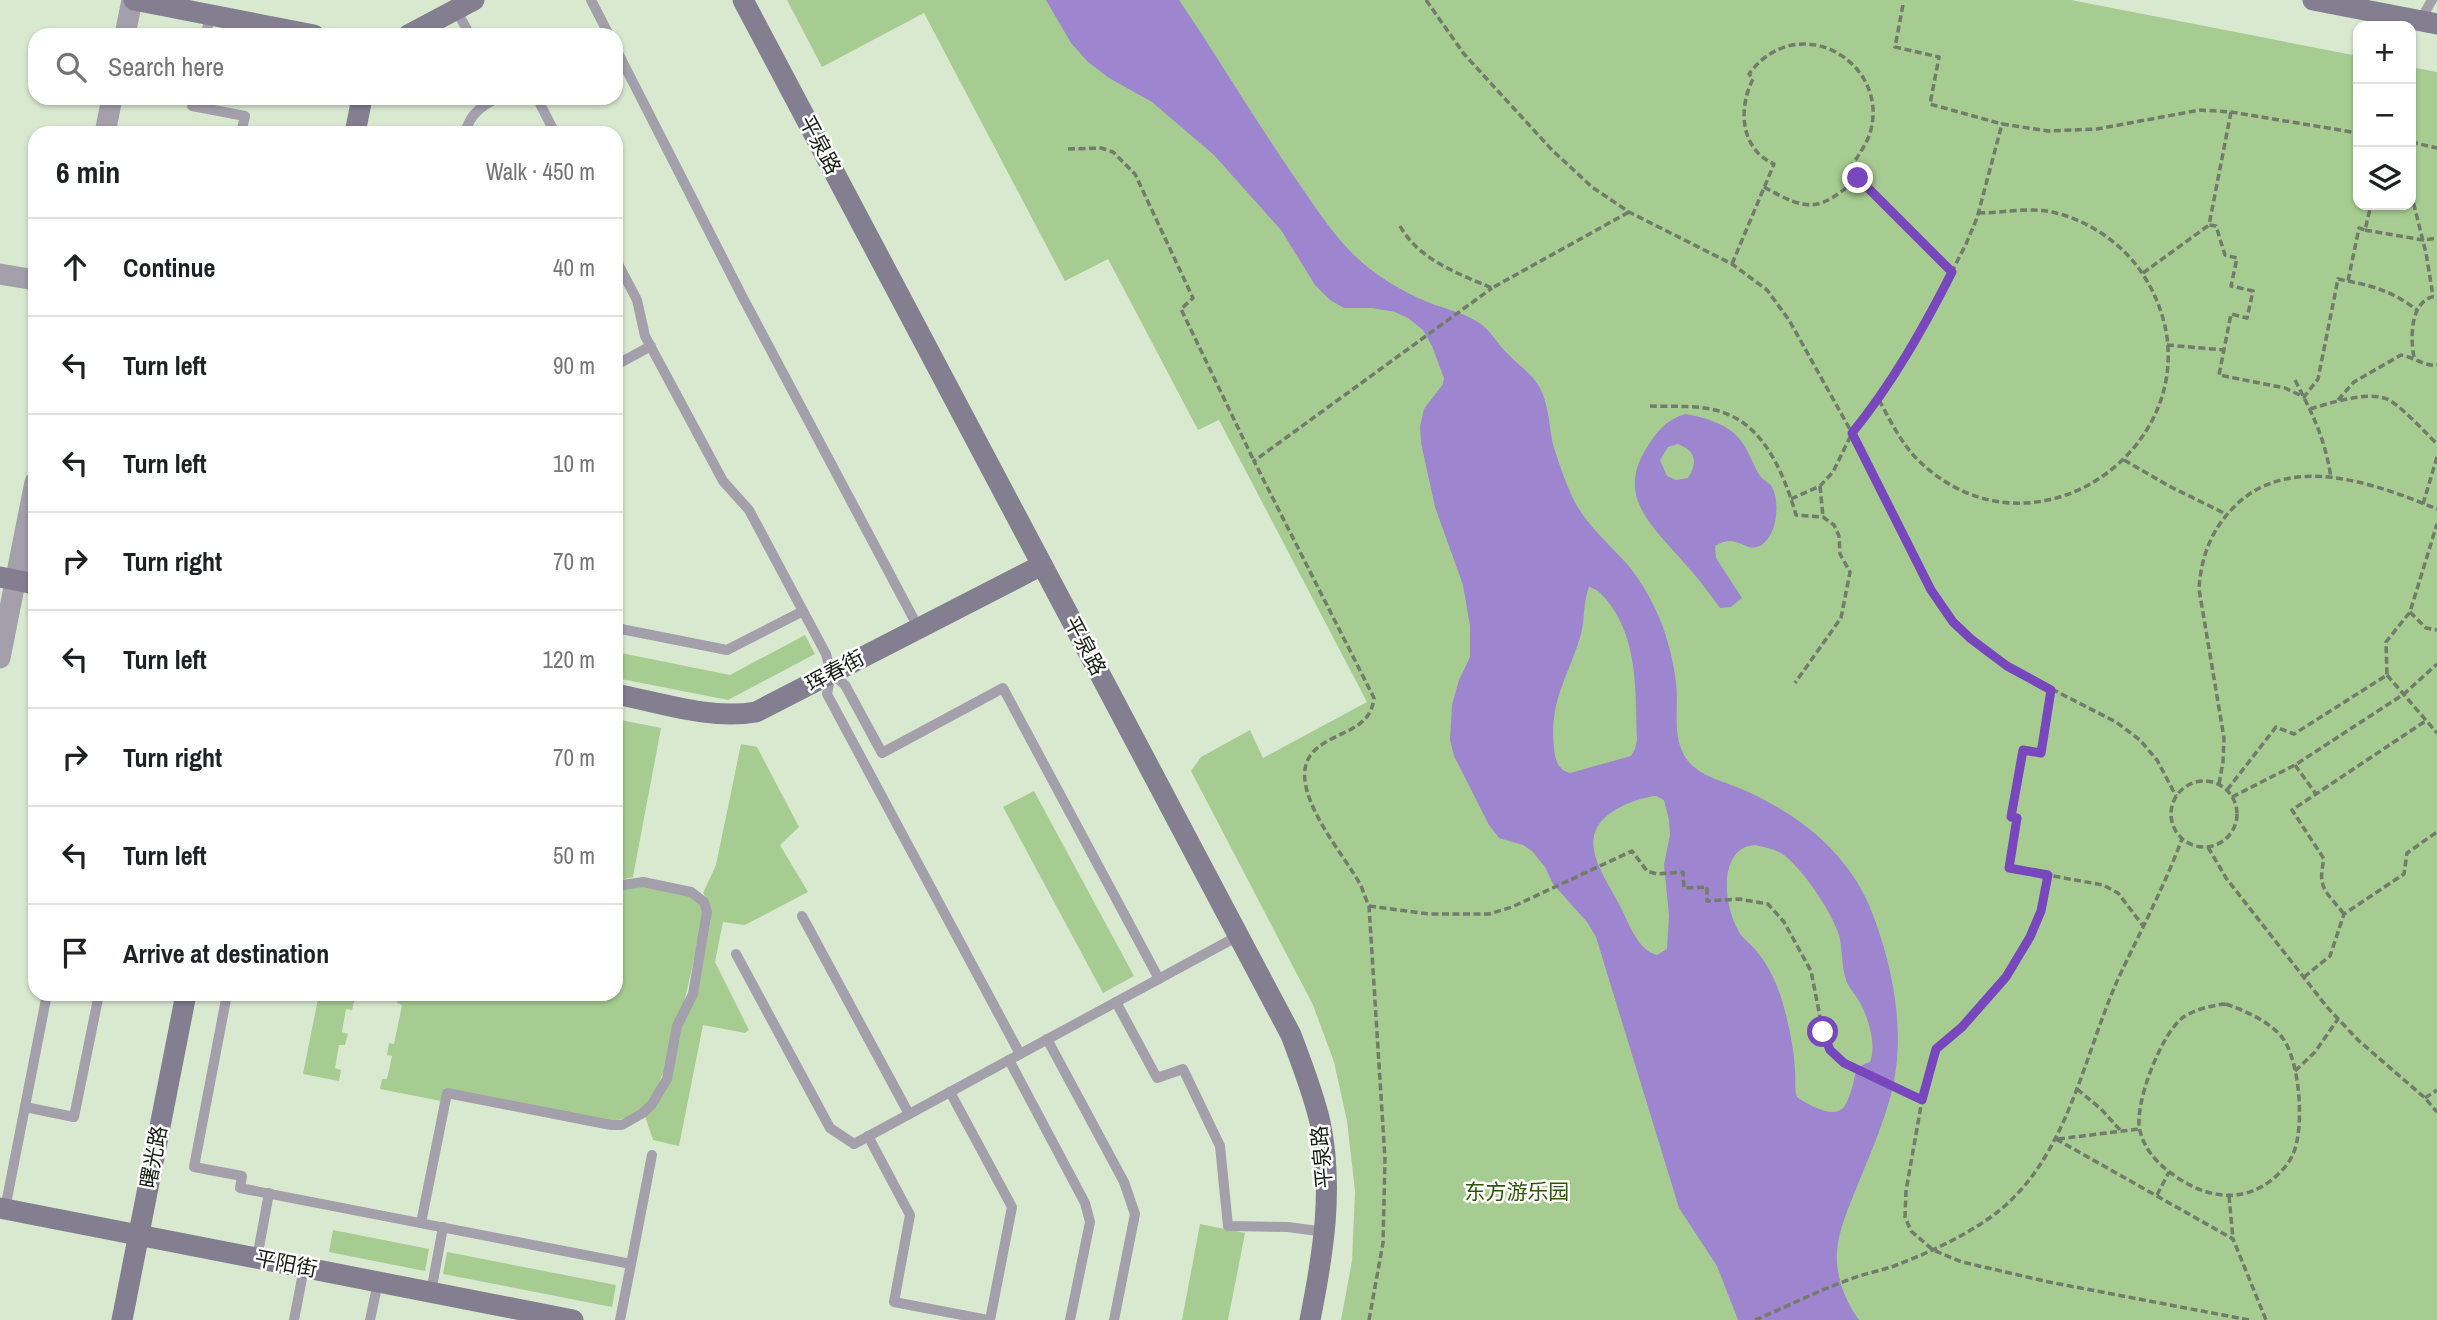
<!DOCTYPE html>
<html lang="en">
<head>
<meta charset="utf-8">
<style>
	:root { --surface:#fff; --page:#f6f6f6; --text:#202124; --muted:#757577; --line:#e0e0e0 }
	body { margin:0; font-family:"Archivo Narrow","Noto Sans SC",sans-serif; background:var(--page); color:var(--text) }
	.controls { position:absolute; right:21px; top:21px; display:grid; overflow:hidden; border-radius:14px; box-shadow:0 2px 5px #0004 }
	.controls button { width:63px; height:63px; display:grid; place-items:center; padding:0; border:0; border-bottom:2px solid var(--line); background:var(--surface); color:var(--text); font:35px sans-serif }
	.stop { position:absolute; width:21px; height:21px; margin:-16px; border:5px solid #7847be; border-radius:50%; background:#fff }
	.stop.end { background:#7847be; border-color:#fff; box-shadow:0 2px 7px #0008 }
	.list { margin:0; padding:0; list-style:none }
	h2 { display:flex; justify-content:space-between; align-items:center; height:91px; margin:0; padding:0 28px; font-size:30px }
	h2 small { font-size:23px; font-weight:400; color:var(--muted) }
	.list li { display:grid; grid-template-columns:46px 1fr auto; gap:21px; align-items:center; box-sizing:border-box; height:98px; padding:0 28px; border-top:2px solid var(--line) }
	.list b { display:block; font-size:26px; white-space:nowrap }
	.list em { font-size:23px; font-style:normal; color:var(--muted) }
	.icon { flex:none; width:38px; height:38px; fill:none; stroke:currentColor; stroke-width:2; stroke-linecap:round; stroke-linejoin:round }
	.map { position:relative; flex:none; width:2437px; height:1320px; overflow:hidden }
	.search { position:absolute; background:var(--surface); box-shadow:0 2px 5px #0004; left:28px; top:28px; width:595px; height:77px; display:flex; align-items:center; gap:18px; box-sizing:border-box; padding:0 24px; border-radius:21px; color:var(--muted); font-size:26px }
	.panel { position:absolute; background:var(--surface); box-shadow:0 2px 5px #0004; left:28px; top:126px; width:595px; height:875px; border-radius:21px }
	.map>svg:first-child { display:block }
	.green { fill:#a7cc91 }
	.water { fill:#9e85cf; fill-rule:evenodd }
	.lines { fill:none; stroke-linecap:round; stroke-linejoin:round }
	.path { stroke:#717c6b; stroke-width:3.5; stroke-dasharray:7 3.5; stroke-linecap:butt }
	.lane { stroke:#a39fab; stroke-width:10 }
	.street { stroke:#a39fab; stroke-width:21 }
	.secondary { stroke:#847f90; stroke-width:21 }
	.route { stroke:#7847be; stroke-width:9 }
	.labels { text-anchor:middle; stroke-width:5; stroke-linejoin:round; paint-order:stroke }
	.street-label { font-size:21px; fill:#181e14; stroke:#fff }
	.park-label { font-size:21px; fill:#2c5405; stroke:#fff }
</style>
</head>
<body>
<div class="map">
<svg width="2437" height="1320" viewBox="0 0 2437 1320">
	<rect width="100%" height="100%" fill="#d9e9d0"/>
	<g class="green">
		<polygon points="787,0 2071,0 2358,56 2358,205 2411,205 2411,67 2437,72 2437,1320 1341,1320 1352,1261 1355,1191 1347,1121 1334,1062 1313,1005 1191,771 1201,757 1250,730 1263,758 1367,702 1219,420 1198,430 1108,259 1065,281 924,13 822,67"/>
		<polygon points="805,635 815,654 728,700 616,678 616,652 730,675"/>
		<polygon points="616,719 661,728 633,877 616,881"/>
		<polygon points="741,744 757,747 799,827 780,845 808,892 745,925 723,922 715,962 749,1030 745,1033 703,1025 679,1146 653,1140 645,1116 655,1106 681,1028 697,995 711,919 708,900 703,893 716,865"/>
		<polygon points="1034,791 1134,976 1103,993 1003,807"/>
		<path d="M642,886l48,10 7,4 6,12c-8,45 -17,87 -30,131 -6,20 -12,41 -25,59 -9,11 -23,18 -37,19l-167,-33 -3,13 -61,-12 2,-10h5l5,-23 -5,-1 2,-12 5,1 8,-39 -5,-2 2,-9h217v-104z"/>
		<polygon points="319,994 356,994 352,1010 346,1009 342,1032 348,1034 345,1045 339,1045 335,1068 341,1070 339,1081 303,1074"/>
		<polygon points="1200,1224 1245,1233 1228,1320 1182,1320"/>
		<polygon points="333,1230 429,1249 425,1271 329,1252"/>
		<polygon points="447,1252 616,1285 612,1307 443,1274"/>
	</g>
	<g class="water">
		<path d="M1046,0h133c40,59 76,120 116,178 17,24 33,50 54,72 22,23 51,41 81,53 15,6 32,9 46,18 12,6 19,19 28,29 9,10 20,18 29,28 17,19 15,47 21,70 5,15 10,31 17,46 12,28 36,48 56,70 16,19 27,40 36,63 6,18 11,37 13,56 3,24 -4,50 8,72 11,20 36,25 55,33 55,23 106,61 130,117 22,53 36,119 25,176 -6,33 -25,76 -38,108 -8,20 -17,40 -19,62 -2,24 8,50 22,69h-121l-21,-54 -38,-58 -83,-271 -9,-15 -34,-38 -8,-17 -13,-16 -9,-6 -24,-7 -10,-13 -35,-69 -4,-16 2,-35 7,-25 11,-23v-31l-7,-41 -28,-78 -14,-64 -1,-17 4,-17 19,-25 1,-6 -12,-32 -9,-16 -15,-12 -13,-6 -23,-4h-28l-14,-8 -15,-15 -34,-55 -67,-75 -62,-53 -43,-24 -21,-16 -17,-19zM1589,587c8,2 11,6 17,12 33,40 29,93 31,141l-2,9 -4,7 -61,17c-12,-3 -15,-13 -16,-25 -5,-49 14,-69 27,-114 4,-15 2,-33 8,-47zM1656,796l8,4 5,20 1,15 -6,30 5,50 -2,34 -10,6c-20,-5 -29,-34 -38,-51 -17,-32 -46,-69 -4,-94 12,-7 28,-13 41,-14zM1755,845c9,2 18,4 26,8 20,13 51,59 58,82 4,16 2,32 8,48 3,6 8,11 12,18 9,16 18,43 11,61 -6,2 -11,4 -14,10 -2,4 -2,10 -4,16 -2,6 -5,16 -9,20 -11,11 -36,-4 -46,-11 -3,-9 -1,-17 -2,-26 -1,-25 -7,-50 -14,-74 -7,-20 -15,-36 -29,-51 -5,-5 -11,-9 -14,-16 -14,-24 -21,-82 17,-85z"/>
		<path d="M1685,414c18,3 36,8 50,20 13,12 16,28 25,42 3,4 9,6 12,11 8,15 5,45 -8,56 -17,15 -26,-13 -49,3l1,12 26,40 -11,9 -11,1c-13,-18 -26,-35 -41,-51 -32,-36 -63,-64 -30,-113 11,-16 18,-24 36,-30zM1678,444c18,7 20,18 10,34l-12,2 -9,-4 -7,-16 8,-13z"/>
	</g>
	<g class="lines">
		<g class="path">
			<polyline points="1426,0 1464,54 1552,150 1592,187 1629,212 1732,264 1767,290 1789,320 1852,433 1931,590 1953,622 1971,639 2007,666 2116,722 2140,740 2157,760 2176,796"/>
			<polyline points="1903,5 1895,47 1939,57 1930,104 2002,124"/>
			<polyline points="2231,112 2209,225 2216,226 2225,255 2237,258 2231,286 2253,291 2247,318 2231,314 2219,375 2285,388 2304,397 2318,379 2338,279 2348,281 2359,228 2365,230 2371,205"/>
			<polyline points="2411,142 2437,148"/>
			<polyline points="1068,149 1101,148 1113,152 1135,174 1193,298 1181,309 1254,461"/>
			<path d="M1764,187c46,26 55,24 94,-9"/>
			<polyline points="2411,193 2426,253 2433,296"/>
			<path d="M1400,226c19,34 59,48 92,62l137,-76"/>
			<polyline points="2365,230 2423,240 2437,238"/>
			<path d="M1732,264l42,-100c-34,-15 -36,-56 -21,-85l-4,-5c50,-68 145,-9 120,62 -5,12 -12,22 -20,33l103,103"/>
			<polyline points="2143,273 2209,225"/>
			<path d="M2348,281c29,6 45,11 69,29"/>
			<polyline points="2167,345 2224,350"/>
			<path d="M2414,357c-4,-19 -4,-59 23,-61"/>
			<path d="M2295,380c18,35 30,58 36,98"/>
			<path d="M1879,400c11,20 21,41 37,58 125,126 324,-36 226,-185 -20,-30 -54,-53 -90,-61 -25,-5 -49,1 -74,1"/>
			<path d="M2338,400l16,-18 47,-27c13,2 24,12 36,10"/>
			<path d="M1650,406c24,1 54,-2 77,8 39,15 58,63 69,101l27,2 11,8 5,11 1,18 10,18 -9,46 -46,65"/>
			<path d="M2310,409c20,-6 57,-18 77,-10 11,4 40,35 50,45"/>
			<polyline points="2124,460 2169,486 2226,514"/>
			<polyline points="1820,486 1823,517"/>
			<polyline points="1791,499 1820,486 1833,472 1852,433 1879,400 1934,307 1966,244 1977,218 2002,124 2048,131 2097,129 2200,110 2231,112 2358,133"/>
			<polyline points="2423,504 2437,457"/>
			<polyline points="2410,612 2426,628 2437,630"/>
			<polyline points="2387,675 2437,733"/>
			<polyline points="2051,690 2041,753 2023,750 2011,817 2017,818 2009,868 2103,885 2118,893 2144,927"/>
			<polyline points="2295,765 2316,794"/>
			<circle cx="2204" cy="814" r="33"/>
			<path d="M2219,784l4,-22 1,-24 -25,-149c2,-32 12,-59 35,-82 55,-56 142,-23 203,2"/>
			<polyline points="2227,790 2276,727 2294,734 2387,675 2386,642 2410,612 2437,524"/>
			<polyline points="2232,797 2295,765 2404,694 2437,664"/>
			<polyline points="2208,847 2226,878 2327,1007 2358,1040 2425,1098 2437,1112"/>
			<polyline points="2048,875 2041,911 2030,937 2006,977 1962,1027 1935,1049 1922,1100 1906,1191 1905,1217 1911,1231 1933,1250 1962,1262 2049,1282 2249,1320"/>
			<polyline points="1369,906 1429,914 1489,914 1512,907 1632,851 1647,871 1657,874 1683,872 1684,888 1707,887 1707,901 1739,899 1768,904 1784,922 1811,971 1823,1032 1830,1050 1844,1063 1921,1100"/>
			<path d="M2344,914c-18,-23 -27,-25 -20,-55l-32,-49 135,-90"/>
			<polyline points="2304,977 2330,956 2344,914 2404,874 2407,853 2437,832"/>
			<path d="M2226,1004c19,7 41,16 55,32 19,22 24,92 12,118 -4,10 -12,18 -20,25 -31,25 -67,19 -98,-3 -16,-11 -30,-25 -35,-45 -7,-25 22,-101 45,-115 12,-7 28,-11 41,-12z"/>
			<polyline points="2295,1071 2315,1052 2338,1019"/>
			<polyline points="2077,1089 2101,1109 2121,1131"/>
			<polyline points="2425,1098 2437,1090"/>
			<polyline points="2056,1139 2233,1239 2266,1320"/>
			<polyline points="2058,1139 2139,1129"/>
			<polyline points="2157,1195 2169,1172"/>
			<polyline points="2229,1196 2233,1239"/>
			<path d="M1369,1320l14,-77 2,-84 -16,-253c-3,-6 -5,-13 -8,-20 -15,-30 -79,-100 -48,-134 21,-22 57,-19 61,-54l-120,-237 238,-173"/>
			<path d="M1755,1320c31,-13 62,-29 93,-40 15,-6 31,-9 46,-14 31,-12 63,-26 91,-45 81,-53 96,-159 133,-242 22,-47 46,-92 64,-140"/>
		</g>
		<g class="lane">
			<polyline points="591,0 609,35"/>
			<polyline points="456,10 470,35"/>
			<polyline points="2420,21 2432,0"/>
			<polyline points="206,35 210,15"/>
			<polyline points="616,49 742,296 918,627"/>
			<polyline points="194,98 192,106 245,116 241,133"/>
			<polyline points="537,98 555,133"/>
			<path d="M465,133c5,-19 16,-27 33,-35"/>
			<polyline points="616,260 637,300 645,336 723,481 749,510 826,654 831,673 827,694 1020,1054"/>
			<polyline points="616,365 651,346"/>
			<polyline points="616,628 727,650 803,611"/>
			<polyline points="831,673 845,685 882,753 1003,688 1159,979"/>
			<polyline points="802,916 909,1114"/>
			<polyline points="736,954 830,1128 854,1144 1238,936"/>
			<polyline points="227,994 194,1167 242,1176 240,1188 631,1264 620,1320"/>
			<polyline points="1116,1002 1157,1078 1183,1069 1220,1146 1228,1226 1288,1227 1325,1232"/>
			<polyline points="1047,1039 1124,1182 1135,1214 1114,1320"/>
			<polyline points="1009,1060 1085,1203 1090,1222 1070,1320"/>
			<polyline points="950,1092 1012,1207 990,1320"/>
			<polyline points="25,1107 74,1117 99,994"/>
			<polyline points="868,1136 910,1215 894,1302 988,1320"/>
			<polyline points="5,1209 47,994"/>
			<polyline points="421,1223 447,1093 611,1125 622,1125 643,1113 652,1104 667,1079 677,1026 693,994 707,912 704,902 691,892 643,882 616,886"/>
			<polyline points="257,1258 269,1193"/>
			<polyline points="631,1264 652,1155"/>
			<polyline points="431,1292 443,1227"/>
			<polyline points="294,1320 304,1268"/>
			<polyline points="370,1320 378,1282"/>
		</g>
		<g class="street">
			<polyline points="125,35 132,0"/>
			<polyline points="105,133 112,98"/>
			<polyline points="0,274 35,280"/>
			<polyline points="0,658 35,482"/>
		</g>
		<g class="secondary">
			<polyline points="134,0 314,35"/>
			<path d="M743,0l548,1035c11,29 22,57 29,87 14,66 3,133 -10,198"/>
			<polyline points="2313,0 2437,24"/>
			<polyline points="408,35 474,0"/>
			<polyline points="355,133 362,98"/>
			<polyline points="0,577 35,584"/>
			<path d="M616,694c45,9 95,26 140,18l286,-147"/>
			<polyline points="0,1208 573,1320"/>
			<polyline points="122,1320 186,994"/>
		</g>
	</g>
	<g class="lines">
		<path class="route" d="M1823,1032l7,18 14,13 78,37 14,-51 26,-22 44,-50 24,-40 11,-26 7,-36 -39,-7 8,-50 -6,-1 12,-67 18,3 10,-63 -44,-24 -36,-27 -18,-17 -22,-32 -79,-157c40,-49 71,-104 100,-161l-94,-94"/>
	</g>
	<g class="labels">
		<g class="street-label">
			<text transform="translate(820 145) rotate(62)" y="7">平泉路</text>
			<text transform="translate(1085 646) rotate(62)" y="7">平泉路</text>
			<text transform="translate(835 671) rotate(-28)" y="7">珲春街</text>
			<text transform="translate(154 1157) rotate(-79)" y="7">曙光路</text>
			<text transform="translate(1322 1157) rotate(-95)" y="7">平泉路</text>
			<text transform="translate(286 1264) rotate(11)" y="7">平阳街</text>
		</g>
		<g class="park-label">
			<text x="1517" y="1199">东方游乐园</text>
		</g>
	</g>
</svg>
<div class="controls">
<button>+</button>
<button>−</button>
<button><svg class="icon" aria-label="layers" viewBox="0 0 24 24"><path d="M12 4l9 5-9 5-9-5zM3 14l9 5 9-5"/></svg></button>
</div>
<div class="stop" style="left:1823px;top:1032px"></div>
<div class="stop end" style="left:1858px;top:178px"></div>
<div class="search"><svg class="icon" aria-label="search" viewBox="0 0 24 24"><circle cx="10" cy="10" r="6"/><path d="M15 15l6 6"/></svg>Search here</div>
<section class="panel">
<h2>6 min<small>Walk · 450 m</small></h2>
<ul class="list">
<li><svg class="icon" aria-label="ahead" viewBox="0 0 24 24"><path d="M12 20V5M6 11l6-6 6 6"/></svg><div><b>Continue</b></div><em>40 m</em></li>
<li><svg class="icon" aria-label="left" viewBox="0 0 24 24"><path d="M17 20v-9H6M10 6l-5 5 5 5"/></svg><div><b>Turn left</b></div><em>90 m</em></li>
<li><svg class="icon" aria-label="left" viewBox="0 0 24 24"><path d="M17 20v-9H6M10 6l-5 5 5 5"/></svg><div><b>Turn left</b></div><em>10 m</em></li>
<li><svg class="icon" aria-label="right" viewBox="0 0 24 24"><path d="M7 20v-9h11M14 6l5 5-5 5"/></svg><div><b>Turn right</b></div><em>70 m</em></li>
<li><svg class="icon" aria-label="left" viewBox="0 0 24 24"><path d="M17 20v-9H6M10 6l-5 5 5 5"/></svg><div><b>Turn left</b></div><em>120 m</em></li>
<li><svg class="icon" aria-label="right" viewBox="0 0 24 24"><path d="M7 20v-9h11M14 6l5 5-5 5"/></svg><div><b>Turn right</b></div><em>70 m</em></li>
<li><svg class="icon" aria-label="left" viewBox="0 0 24 24"><path d="M17 20v-9H6M10 6l-5 5 5 5"/></svg><div><b>Turn left</b></div><em>50 m</em></li>
<li><svg class="icon" aria-label="arrive" viewBox="0 0 24 24"><path d="M6 21V4h12l-3 4 3 4H6"/></svg><div><b>Arrive at destination</b></div></li>
</ul>
</section>
</div>
</body>
</html>
